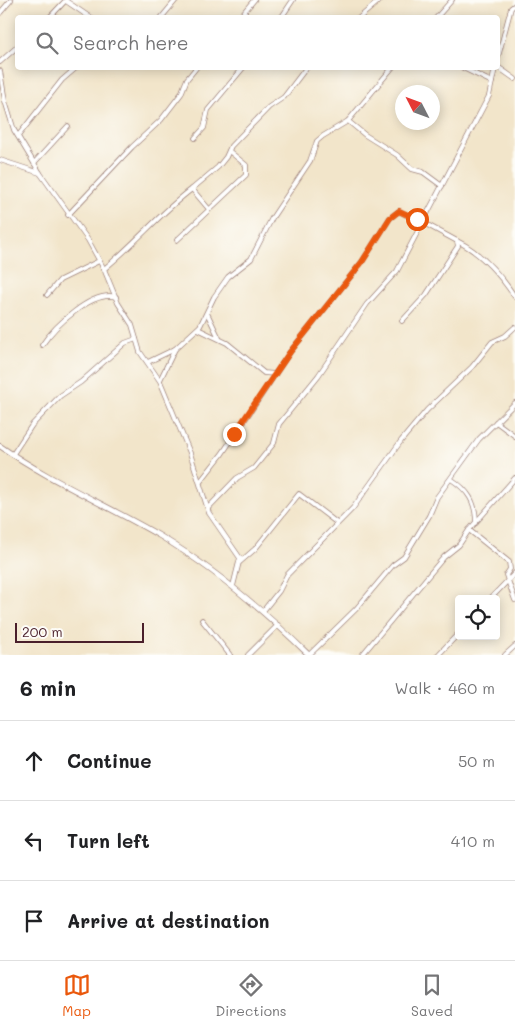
<!DOCTYPE html>
<html lang="en">
<head>
<meta charset="utf-8">
<style>
	:root { --surface:#fff; --page:#f2f2f2; --text:#202124; --muted:#757577; --line:#e0e0e0; --accent:#ea580c }
	body { margin:0; font-family:Mali,sans-serif; background:var(--page); color:var(--text) }
	.controls { position:absolute; right:15px; bottom:15px; display:grid; overflow:hidden; border-radius:5px; box-shadow:0 2px 12px #0003 }
	.controls button { width:45px; height:45px; display:grid; place-items:center; padding:0; border:0; border-bottom:1px solid var(--line); background:var(--surface); color:var(--text); font:25px sans-serif }
	.compass { position:absolute; left:395px; top:85px; width:45px; height:45px; border-radius:50%; background:var(--surface); box-shadow:0 2px 12px #0003; rotate:312deg }
	.scale { position:absolute; left:15px; bottom:12px; width:129px; box-sizing:border-box; padding-left:5px; border:2px solid #4a1f2b; border-top:0; font-size:14px; line-height:18px; white-space:nowrap; color:#4a1f2b; -webkit-text-stroke:4px #fdfcf7; paint-order:stroke }
	.stop { position:absolute; width:15px; height:15px; margin:-11px; border:4px solid #ea580c; border-radius:50%; background:#fff }
	.stop.end { background:#ea580c; border-color:#fff; box-shadow:0 1px 5px #0008 }
	.list { margin:0; padding:0; list-style:none }
	h2 { display:flex; justify-content:space-between; align-items:center; height:65px; margin:0; padding:0 20px; font-size:21px }
	h2 small { font-size:16px; font-weight:400; color:var(--muted) }
	.list li { display:grid; grid-template-columns:32px 1fr auto; gap:15px; align-items:center; box-sizing:border-box; height:80px; padding:0 20px; border-top:1px solid var(--line) }
	.list b { display:block; font-size:19px; white-space:nowrap }
	.list em { font-size:16px; font-style:normal; color:var(--muted) }
	.icon { flex:none; width:28px; height:28px; fill:none; stroke:currentColor; stroke-width:2; stroke-linecap:round; stroke-linejoin:round }
	.map { position:relative; flex:none; width:515px; height:655px; overflow:hidden }
	.search { position:absolute; background:var(--surface); box-shadow:0 2px 12px #0003; left:15px; right:15px; top:15px; height:55px; display:flex; align-items:center; gap:12px; box-sizing:border-box; padding:0 18px; border-radius:5px; color:var(--muted); font-size:19px }
	.sheet { height:305px; background:var(--surface) }
	nav { display:flex; justify-content:space-around; align-items:center; box-sizing:border-box; height:70px; border-top:1px solid var(--line); background:var(--surface); font-size:14px; color:var(--muted) }
	nav a { display:grid; justify-items:center; gap:2px }
	nav .on { color:var(--accent) }
	.map>svg:first-child { display:block }
	.lines { fill:none; stroke-linecap:round; stroke-linejoin:round }
	.minor-casing { stroke:#9e827a; stroke-width:5.5 }
	.tertiary-casing { stroke:#9e827a; stroke-width:6 }
	.minor { stroke:#fff; stroke-width:4 }
	.tertiary { stroke:#fff; stroke-width:4.5 }
	.route { stroke:#ea580c; stroke-width:6 }
</style>
</head>
<body>
<div class="map">
<svg width="515" height="655" viewBox="0 0 515 655">
	<rect width="100%" height="100%" fill="#fdfcf7"/>
	<filter id="ink" filterUnits="userSpaceOnUse"><feTurbulence type="fractalNoise" baseFrequency=".02" numOctaves="2"/><feDisplacementMap in="SourceGraphic" scale="10" xChannelSelector="R" yChannelSelector="G"/><feConvolveMatrix kernelMatrix="1 2 1 2 8 2 1 2 1" color-interpolation-filters="sRGB"/></filter>
	<filter id="wash" filterUnits="userSpaceOnUse"><feTurbulence type="fractalNoise" baseFrequency=".0096" numOctaves="4" result="noise"/><feDisplacementMap in="SourceGraphic" scale="20" xChannelSelector="R" yChannelSelector="G"/><feGaussianBlur stdDeviation="1.12" result="paint"/><feColorMatrix in="noise" values="0 0 0 0 0 0 0 0 0 0 0 0 0 0 0 0 0 1.4 0 .05"/><feComposite in="paint" operator="in"/></filter>
	<g filter="url(#wash)">
		<rect width="100%" height="100%" fill="#f2e5ca"/>
	</g>
	<g filter="url(#ink)">
		<g class="lines">
			<defs>
				<g id="minor">
					<polyline points="66,1 91,18"/>
					<polyline points="0,13 11,0"/>
					<polyline points="49,18 66,0"/>
					<polyline points="161,18 176,0"/>
					<polyline points="239,18 254,0"/>
					<polyline points="281,18 293,0"/>
					<polyline points="359,18 380,0"/>
					<polyline points="436,18 452,0"/>
					<polyline points="498,57 511,8 515,5"/>
					<polyline points="0,62 18,46"/>
					<polyline points="498,67 515,79"/>
					<polyline points="463,68 492,82"/>
					<polyline points="0,71 5,101 14,130 40,173 88,240 104,269 118,303 132,325 140,352 160,381 190,453 209,513 240,558 233,586"/>
					<polyline points="348,121 365,135 397,155 412,169 423,172 442,186"/>
					<polyline points="18,136 62,80 76,68"/>
					<polyline points="195,138 204,128 208,110 243,68"/>
					<polyline points="0,160 40,173"/>
					<polyline points="34,163 68,126"/>
					<polyline points="208,208 192,189 218,167 226,157 231,146 269,107 284,97 306,68"/>
					<polyline points="68,215 132,147 161,120 181,94 187,79 196,68"/>
					<polyline points="177,240 246,175 246,165 229,151"/>
					<path d="M457,241c23,11 44,35 58,56"/>
					<path d="M104,269c31,-25 56,-56 88,-80"/>
					<polyline points="47,295 60,280 99,261"/>
					<polyline points="207,313 219,338"/>
					<polyline points="402,321 426,295 458,246 457,241 422,222"/>
					<polyline points="198,329 227,343 264,373 275,374"/>
					<path d="M42,345c12,-18 50,-55 74,-48"/>
					<polyline points="148,362 175,349"/>
					<polyline points="160,380 175,349 200,326 214,297 228,277 251,259 272,218 310,161 317,141 323,136 348,121 392,68"/>
					<polyline points="496,422 515,436"/>
					<polyline points="13,454 32,425 60,396 81,382 125,343 136,339"/>
					<path d="M451,479c17,11 25,23 25,44"/>
					<polyline points="200,482 222,454 290,352 362,262 390,218 399,211 414,219 426,215"/>
					<polyline points="208,508 237,478 254,468 274,443 279,424 318,376 367,304 397,271 489,96 495,68"/>
					<polyline points="469,530 509,562 510,569 506,575 515,600"/>
					<polyline points="240,562 255,549 299,494 337,523"/>
					<polyline points="490,599 515,573"/>
					<polyline points="263,611 279,591 287,575 353,508 401,441 427,410 472,367 492,342 505,336 515,327"/>
					<polyline points="202,620 230,655"/>
					<polyline points="248,655 278,625"/>
					<polyline points="309,655 356,609 393,565 404,557 429,516 437,497 479,439 515,403"/>
					<polyline points="362,655 444,557 459,545 469,530 515,478"/>
					<polyline points="438,655 459,633"/>
					<polyline points="505,655 515,646"/>
				</g>
				<path id="tertiary" d="M0,446c50,35 107,59 160,90 55,33 103,74 149,119"/>
			</defs>
			<use href="#minor" class="minor-casing"/>
			<use href="#tertiary" class="tertiary-casing"/>
			<use href="#minor" class="minor"/>
			<use href="#tertiary" class="tertiary"/>
		</g>
	</g>
	<g class="lines" filter="url(#ink)">
		<polyline class="route" points="234,434 290,352 362,262 390,218 399,211 417,219"/>
	</g>
</svg>
<div class="controls">
<button><svg class="icon" aria-label="locate" viewBox="0 0 24 24"><circle cx="12" cy="12" r="6"/><path d="M12 2v4M12 18v4M2 12h4M18 12h4"/></svg></button>
</div>
<svg class="compass" viewBox="-18 -18 36 36"><path d="M0-13l5 13h-10z" fill="#e53935"/><path d="M0 13l5-13h-10z" fill="#757577"/></svg>
<div class="scale">200 m</div>
<div class="stop" style="left:417px;top:219px"></div>
<div class="stop end" style="left:234px;top:434px"></div>
<div class="search"><svg class="icon" aria-label="search" viewBox="0 0 24 24"><circle cx="10" cy="10" r="6"/><path d="M15 15l6 6"/></svg>Search here</div>
</div>
<section class="sheet">
<h2>6 min<small>Walk · 460 m</small></h2>
<ul class="list">
<li><svg class="icon" aria-label="ahead" viewBox="0 0 24 24"><path d="M12 20V5M6 11l6-6 6 6"/></svg><div><b>Continue</b></div><em>50 m</em></li>
<li><svg class="icon" aria-label="left" viewBox="0 0 24 24"><path d="M17 20v-9H6M10 6l-5 5 5 5"/></svg><div><b>Turn left</b></div><em>410 m</em></li>
<li><svg class="icon" aria-label="arrive" viewBox="0 0 24 24"><path d="M6 21V4h12l-3 4 3 4H6"/></svg><div><b>Arrive at destination</b></div></li>
</ul>
</section>
<nav>
<a class="on"><svg class="icon" aria-label="map" viewBox="0 0 24 24"><path d="M3 6l6-2 6 2 6-2v14l-6 2-6-2-6 2zM9 4v14M15 6v14"/></svg>Map</a>
<a><svg class="icon" aria-label="directions" viewBox="0 0 24 24"><path d="M12 3l9 9-9 9-9-9zM9 14v-3h6M13 9l2 2-2 2"/></svg>Directions</a>
<a><svg class="icon" aria-label="saved" viewBox="0 0 24 24"><path d="M7 4h10v16l-5-4-5 4z"/></svg>Saved</a>
</nav>
</body>
</html>
